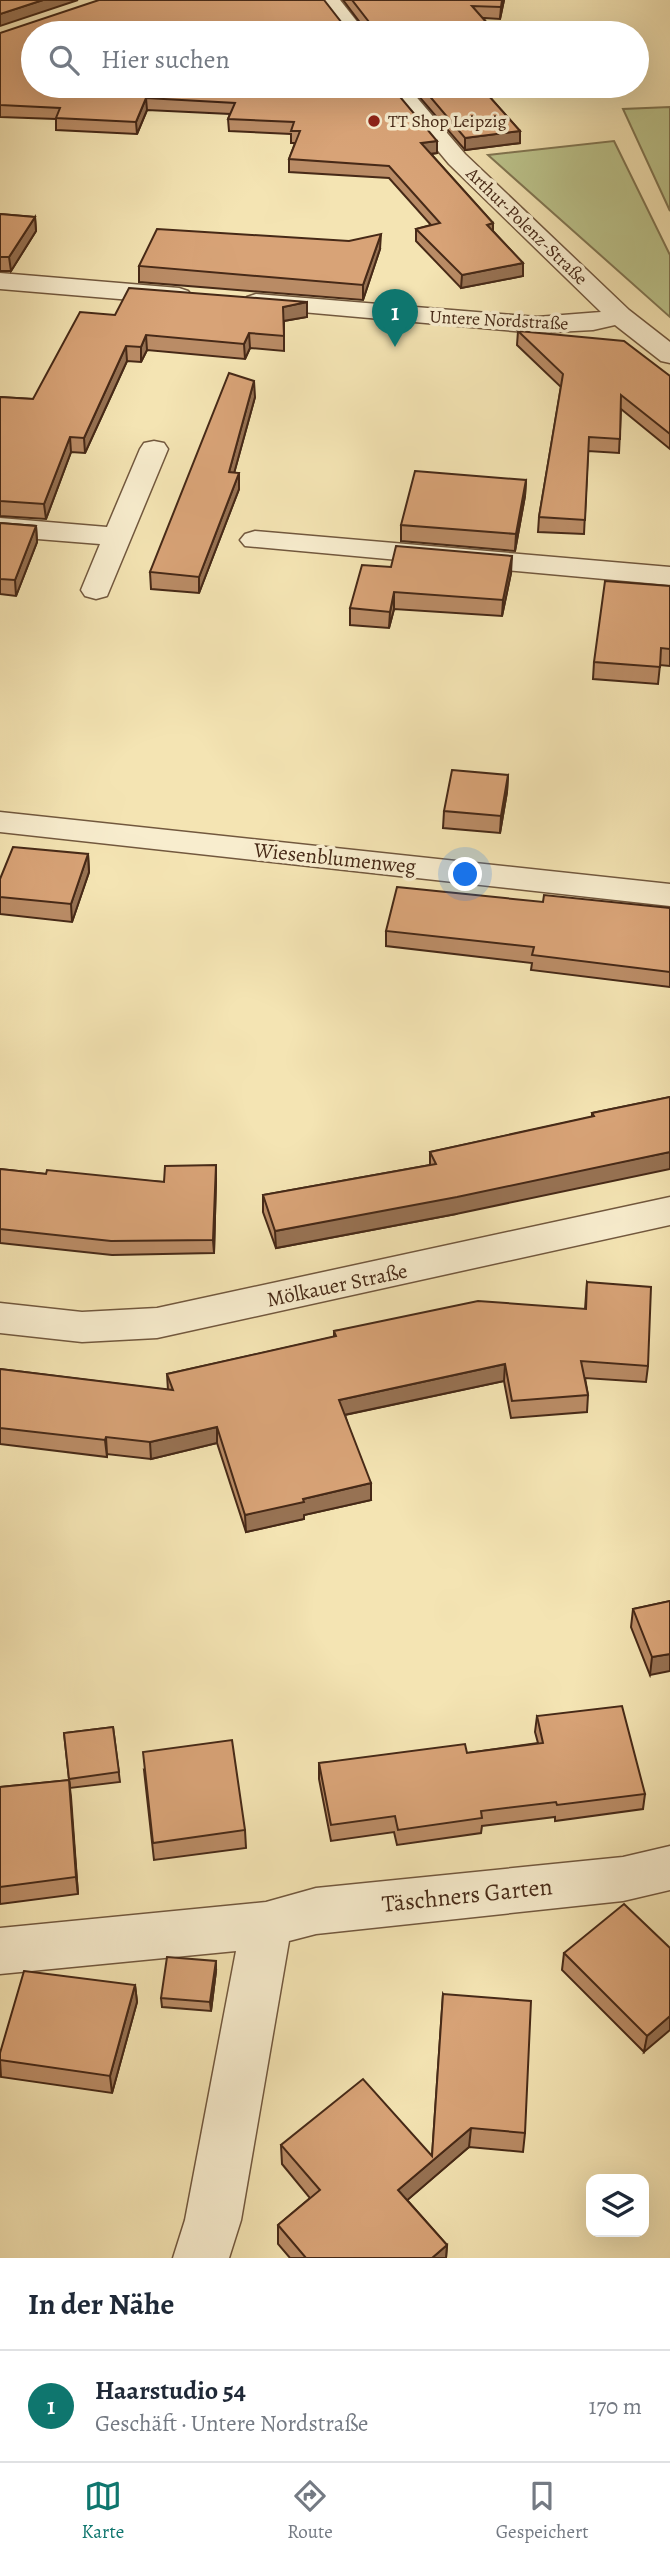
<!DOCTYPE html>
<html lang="de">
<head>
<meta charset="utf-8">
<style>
	:root { --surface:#fff; --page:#f2f2f3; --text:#1f2937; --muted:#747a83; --line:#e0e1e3; --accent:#0f766e }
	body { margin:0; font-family:Alegreya,serif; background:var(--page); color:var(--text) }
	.controls { position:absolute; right:21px; bottom:21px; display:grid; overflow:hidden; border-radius:14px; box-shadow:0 7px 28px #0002 }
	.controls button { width:63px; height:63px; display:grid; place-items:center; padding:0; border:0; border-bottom:2px solid var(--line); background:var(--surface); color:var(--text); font:35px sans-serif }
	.you { position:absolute; left:466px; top:875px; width:24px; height:24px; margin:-18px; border:5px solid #fff; border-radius:50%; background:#1a73e8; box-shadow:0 0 0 10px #1a73e833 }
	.badge { display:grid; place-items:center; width:46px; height:46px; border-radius:50%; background:var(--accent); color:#fff; font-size:23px; font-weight:700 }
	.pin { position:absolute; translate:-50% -58px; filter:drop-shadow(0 2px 4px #0008) }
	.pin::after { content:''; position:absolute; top:37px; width:24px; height:21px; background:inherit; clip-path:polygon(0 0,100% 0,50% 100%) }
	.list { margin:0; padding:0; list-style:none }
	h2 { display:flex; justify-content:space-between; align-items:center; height:91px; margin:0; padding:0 28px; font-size:30px }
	h2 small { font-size:23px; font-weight:400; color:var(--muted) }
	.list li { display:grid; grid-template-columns:46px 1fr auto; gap:21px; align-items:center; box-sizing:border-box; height:112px; padding:0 28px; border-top:2px solid var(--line) }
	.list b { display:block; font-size:26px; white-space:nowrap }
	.list p { margin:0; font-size:23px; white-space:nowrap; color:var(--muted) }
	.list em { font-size:23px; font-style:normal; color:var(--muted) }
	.icon { flex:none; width:38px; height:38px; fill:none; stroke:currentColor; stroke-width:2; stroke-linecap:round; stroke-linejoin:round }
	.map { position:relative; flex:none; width:670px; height:2258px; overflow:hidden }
	.search { position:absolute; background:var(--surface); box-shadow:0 7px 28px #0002; left:21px; right:21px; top:21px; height:77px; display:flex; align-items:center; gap:18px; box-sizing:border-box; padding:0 24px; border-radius:38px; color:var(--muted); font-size:26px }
	.sheet { height:203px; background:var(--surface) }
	nav { display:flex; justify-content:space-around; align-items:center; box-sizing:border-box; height:98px; border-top:2px solid var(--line); background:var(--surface); font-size:19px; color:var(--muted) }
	nav a { display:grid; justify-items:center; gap:4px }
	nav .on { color:var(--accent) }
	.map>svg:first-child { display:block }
	.green { fill:#bcc48c; stroke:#817652; stroke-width:2 }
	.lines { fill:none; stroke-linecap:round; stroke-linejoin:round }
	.minor-casing { stroke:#72583e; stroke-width:3 }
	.minor { fill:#f8edce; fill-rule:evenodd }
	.wall { fill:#ba8c66; stroke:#462917; stroke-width:2 }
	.shaded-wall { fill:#977253; stroke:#462917; stroke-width:2 }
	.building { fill:#d8a377; stroke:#462917; stroke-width:2 }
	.poi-dot { fill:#8f2418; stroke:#f8edce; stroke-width:2.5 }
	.labels { text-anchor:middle; stroke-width:7; stroke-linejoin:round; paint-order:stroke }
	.far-poi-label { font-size:18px; fill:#462917; stroke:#f8edce; text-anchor:start }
	.far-street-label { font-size:18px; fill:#462917; stroke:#f8edce }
	.street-label { font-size:21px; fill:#462917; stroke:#f8edce }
	.near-street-label { font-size:24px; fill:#462917; stroke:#f8edce }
</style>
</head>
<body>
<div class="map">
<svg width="670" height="2258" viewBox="0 0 670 2258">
	<rect width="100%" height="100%" fill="#f4e4b3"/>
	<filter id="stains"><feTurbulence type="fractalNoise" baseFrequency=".00286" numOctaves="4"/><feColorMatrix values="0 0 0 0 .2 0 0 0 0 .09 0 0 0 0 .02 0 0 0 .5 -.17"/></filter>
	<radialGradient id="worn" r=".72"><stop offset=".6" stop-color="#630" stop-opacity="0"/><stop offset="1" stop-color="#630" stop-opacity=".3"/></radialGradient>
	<g class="green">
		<polygon points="670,107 670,211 623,109"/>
		<polygon points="614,141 670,255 670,317 488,155"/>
	</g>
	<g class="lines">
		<defs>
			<g id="minor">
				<polygon points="318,0 340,0 366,33 344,33"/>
				<polygon points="384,86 407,86 465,154 629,310 670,342 670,363 661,361 615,325 593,330 537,333 247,307 243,302 247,297 256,294 537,317 601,312 449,164"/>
				<polygon points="0,273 179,288 188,291 192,296 188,301 179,304 0,289"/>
				<polygon points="154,441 164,443 168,449 107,596 96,599 85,596 81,590 100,544 0,536 0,518 107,527 140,449 144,443"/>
				<polygon points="255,531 670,567 670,585 245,546 240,540 245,534"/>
				<polygon points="0,812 670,884 670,906 0,832"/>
				<polygon points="670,1197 670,1225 157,1338 82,1342 0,1333 0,1303 82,1312 157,1308"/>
				<polygon points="670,1846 670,1890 623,1901 316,1934 289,1941 241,2220 229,2258 173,2258 185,2220 236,1951 0,1974 0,1928 266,1902 316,1888 623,1857"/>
			</g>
		</defs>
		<use href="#minor" class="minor-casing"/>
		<use href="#minor" class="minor"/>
	</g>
	<g class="wall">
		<polygon points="343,0 504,0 500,19 483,18 487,23 487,33 33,33 391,86 437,153 431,154 493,223 493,231 523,263 523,276 461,288 416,241 416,229 431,225 389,178 289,172 289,159 295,143 291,143 291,134 229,131 228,119 230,114 147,110 137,134 56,130 56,119 0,117 0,33 342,23 361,24"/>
		<polygon points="410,86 480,86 520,131 520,143 465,150"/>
		<polygon points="0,214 35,217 36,231 11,271 0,271"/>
		<polygon points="380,249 363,300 139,282 139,266"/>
		<polygon points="307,302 307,317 284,321 284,351 250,348 245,359 147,350 141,362 127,361 85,453 71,452 46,519 0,516 0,397 33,399 115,315"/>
		<polygon points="518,331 670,376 670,449 621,409 619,453 588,451 584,534 538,532 539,517 561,387 517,345"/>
		<polygon points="255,397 234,473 239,473 239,489 199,593 151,589 150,572"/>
		<polygon points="526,480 525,496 515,551 401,541 401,525"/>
		<polygon points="0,523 36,526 37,542 16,596 0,594"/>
		<polygon points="391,567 511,573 502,616 394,609 389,628 350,625 350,608"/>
		<polygon points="670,586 670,666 660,665 658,684 593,679 594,662"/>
		<polygon points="508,775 507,792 500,833 443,828 444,811"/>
		<polygon points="88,854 89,872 72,922 0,914 0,879"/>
		<polygon points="543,902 670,908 670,987 531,970 532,963 386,946 386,931"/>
		<polygon points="670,1097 456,1214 276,1248 263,1212 263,1195 430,1165 430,1152 592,1117 592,1113"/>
		<polygon points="0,1169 46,1174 164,1182 216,1179 214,1253 112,1255 0,1243"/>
		<polygon points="587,1282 648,1366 646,1382 585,1378 588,1395 587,1412 511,1418 504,1381 345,1415 371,1500 304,1515 304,1519 246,1532 217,1443 151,1459 107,1454 107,1457 0,1444 0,1369 168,1390 167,1374 334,1337 334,1331 585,1309"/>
		<polygon points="670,1601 650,1675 631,1627 633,1609"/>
		<polygon points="537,1716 645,1794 643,1809 555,1821 555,1817 482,1826 481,1833 397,1845 394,1832 331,1841 319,1779 319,1763 467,1753 538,1743 535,1732"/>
		<polygon points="113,1727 120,1782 70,1788 64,1733"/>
		<polygon points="144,1770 245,1830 246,1848 154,1860"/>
		<polygon points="69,1780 78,1894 0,1904 0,1787"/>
		<polygon points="670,1948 644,2052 562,1970 564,1953"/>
		<polygon points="216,1971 211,2011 162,2007 161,1998"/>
		<polygon points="135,1985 137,2002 112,2093 1,2077 0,2060"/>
		<polygon points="443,1994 525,2133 523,2152 469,2147 407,2200 447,2245 446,2258 290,2258 278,2244 278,2225 310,2198 282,2164 281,2145 432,2156"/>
	</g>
	<g class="shaded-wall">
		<polygon points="43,0 78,0 0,26 0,14"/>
		<polygon points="502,0 504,0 500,19 501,7"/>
		<polygon points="487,23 487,33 465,33 477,24"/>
		<polygon points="146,98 147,110 137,134 136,122"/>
		<polygon points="520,131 520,143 465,150 465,138"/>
		<polygon points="437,141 437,153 421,155 421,143"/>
		<polygon points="35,217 36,231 11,271 9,257"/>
		<polygon points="493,223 493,236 487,225"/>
		<polygon points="381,234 380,249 363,300 363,285"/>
		<polygon points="523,263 523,276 461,288 462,275"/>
		<polygon points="307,302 307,317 283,321 283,307"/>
		<polygon points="249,333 250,348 245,359 244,344"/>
		<polygon points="146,335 147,350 141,362 141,347"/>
		<polygon points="126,346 127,361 85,453 84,438"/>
		<polygon points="254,381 255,397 230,488 229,472"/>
		<polygon points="70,437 71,452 46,519 44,504"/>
		<polygon points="239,473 239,489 199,593 199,577"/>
		<polygon points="526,480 525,496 515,551 516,534"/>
		<polygon points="36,526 37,542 16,596 15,580"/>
		<polygon points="512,556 511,573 502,616 503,600"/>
		<polygon points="394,592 394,609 389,628 390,612"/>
		<polygon points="508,775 507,792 500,833 501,816"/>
		<polygon points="88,854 89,872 72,922 71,904"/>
		<polygon points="670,1152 670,1169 456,1214 276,1248 275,1231"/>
		<polygon points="216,1165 216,1179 214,1253 213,1240"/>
		<polygon points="505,1364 504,1381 339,1416 339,1400"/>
		<polygon points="217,1427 217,1443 151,1459 150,1442"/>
		<polygon points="106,1437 107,1454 107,1457 105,1440"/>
		<polygon points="371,1483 371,1500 304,1515 304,1519 246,1532 245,1515 303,1499"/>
		<polygon points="670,1654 670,1671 650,1675 652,1657"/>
		<polygon points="69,1780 71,1797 78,1894 76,1877"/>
		<polygon points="216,1961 216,1971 211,2011 210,2002"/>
		<polygon points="135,1985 137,2002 112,2093 110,2076"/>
		<polygon points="670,2016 670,2030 644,2052 647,2036"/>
		<polygon points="471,2128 469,2147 397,2209 398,2190"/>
		<polygon points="447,2245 446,2258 432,2258"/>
	</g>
	<g class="building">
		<polygon points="0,0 43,0 0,14"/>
		<polygon points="99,0 324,0 342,23 366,24 369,22 352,0 502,0 501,7 472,6 487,23 477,24 483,31 465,33 33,33 33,86 391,86 437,141 421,143 493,223 487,225 523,263 462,275 416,229 440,223 389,166 289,159 300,131 291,131 294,122 228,119 235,103 146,98 136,122 56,118 60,108 0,105 0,33"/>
		<polygon points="421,86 480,86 520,131 465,138"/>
		<polygon points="0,214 35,217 9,257 0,257"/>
		<polygon points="157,229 349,241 381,234 363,285 139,266"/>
		<polygon points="129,288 307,302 283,307 284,336 249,333 244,344 146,335 141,347 126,346 84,438 70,437 44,504 0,501 0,397 33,399 80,312 115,315"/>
		<polygon points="518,331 624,341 670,376 670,434 621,395 620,439 589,437 585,520 539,517 563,374"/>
		<polygon points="229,373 254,381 229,472 239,473 199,577 150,572"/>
		<polygon points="415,471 526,480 516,534 401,525"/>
		<polygon points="0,523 36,526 15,580 0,579"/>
		<polygon points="396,546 512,556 503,600 394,592 390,612 350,608 362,565 391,567"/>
		<polygon points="605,581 670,586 670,649 661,648 660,667 594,662"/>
		<polygon points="452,770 508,775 501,816 444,811"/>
		<polygon points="13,847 88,854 71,904 0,897 0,879"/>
		<polygon points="397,887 543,902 544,895 670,908 670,972 532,955 534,947 386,931"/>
		<polygon points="670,1097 670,1152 457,1197 275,1231 263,1195 436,1164 430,1152 594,1116 592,1113"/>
		<polygon points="216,1165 213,1240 111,1241 0,1229 0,1169 46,1174 47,1170 164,1182 165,1166"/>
		<polygon points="587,1282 651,1287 648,1366 581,1361 588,1395 512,1401 505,1364 339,1400 371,1483 303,1499 304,1502 245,1515 217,1427 150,1442 106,1437 105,1440 0,1428 0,1369 173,1390 167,1374 336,1336 334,1331 478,1301 586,1309"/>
		<polygon points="670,1601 670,1654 652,1657 633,1609"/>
		<polygon points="622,1706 645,1794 557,1805 556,1802 481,1811 482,1818 398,1830 395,1816 331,1825 319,1763 465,1744 467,1753 543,1743 537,1716"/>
		<polygon points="113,1727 119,1772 69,1779 64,1733"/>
		<polygon points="232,1740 245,1830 153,1843 143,1752"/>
		<polygon points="69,1780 76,1877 0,1887 0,1787"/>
		<polygon points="624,1904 670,1948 670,2016 647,2036 564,1953"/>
		<polygon points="167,1957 216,1961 210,2002 161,1998"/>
		<polygon points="24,1971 135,1985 110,2076 0,2060 0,2053"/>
		<polygon points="443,1994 531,2001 525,2133 471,2128 398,2190 447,2245 432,2258 306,2258 278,2225 320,2190 281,2145 363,2079 432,2156"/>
	</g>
	<circle class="poi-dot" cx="374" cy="121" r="7"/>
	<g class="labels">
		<g class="far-poi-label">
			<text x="388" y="127">TT Shop Leipzig</text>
		</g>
		<g class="far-street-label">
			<text transform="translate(527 226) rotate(44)" y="6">Arthur-Polenz-Straße</text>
			<text transform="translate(499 320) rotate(3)" y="6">Untere Nordstraße</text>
		</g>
		<g class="street-label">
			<text transform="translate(335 858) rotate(6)" y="7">Wiesenblumenweg</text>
			<text transform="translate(337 1285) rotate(-12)" y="7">Mölkauer Straße</text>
		</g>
		<g class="near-street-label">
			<text transform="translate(467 1895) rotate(-6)" y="8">Täschners Garten</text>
		</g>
	</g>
	<rect width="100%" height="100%" filter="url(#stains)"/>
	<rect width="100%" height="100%" fill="url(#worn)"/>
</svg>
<div class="controls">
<button><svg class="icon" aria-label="layers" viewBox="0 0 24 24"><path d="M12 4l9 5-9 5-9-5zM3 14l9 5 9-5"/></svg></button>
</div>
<div class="you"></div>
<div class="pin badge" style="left:395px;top:347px">1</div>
<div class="search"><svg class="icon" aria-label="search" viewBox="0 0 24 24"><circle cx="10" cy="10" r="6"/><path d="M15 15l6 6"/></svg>Hier suchen</div>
</div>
<section class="sheet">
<h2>In der Nähe<small></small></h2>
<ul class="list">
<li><span class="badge">1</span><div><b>Haarstudio 54</b><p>Geschäft · Untere Nordstraße</p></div><em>170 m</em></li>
</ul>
</section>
<nav>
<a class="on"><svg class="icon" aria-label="map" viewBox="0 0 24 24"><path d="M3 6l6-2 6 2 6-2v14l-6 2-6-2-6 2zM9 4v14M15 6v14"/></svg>Karte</a>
<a><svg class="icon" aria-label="directions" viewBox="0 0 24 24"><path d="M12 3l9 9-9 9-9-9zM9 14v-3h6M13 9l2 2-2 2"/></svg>Route</a>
<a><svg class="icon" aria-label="saved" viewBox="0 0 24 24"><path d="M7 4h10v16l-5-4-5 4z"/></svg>Gespeichert</a>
</nav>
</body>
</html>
